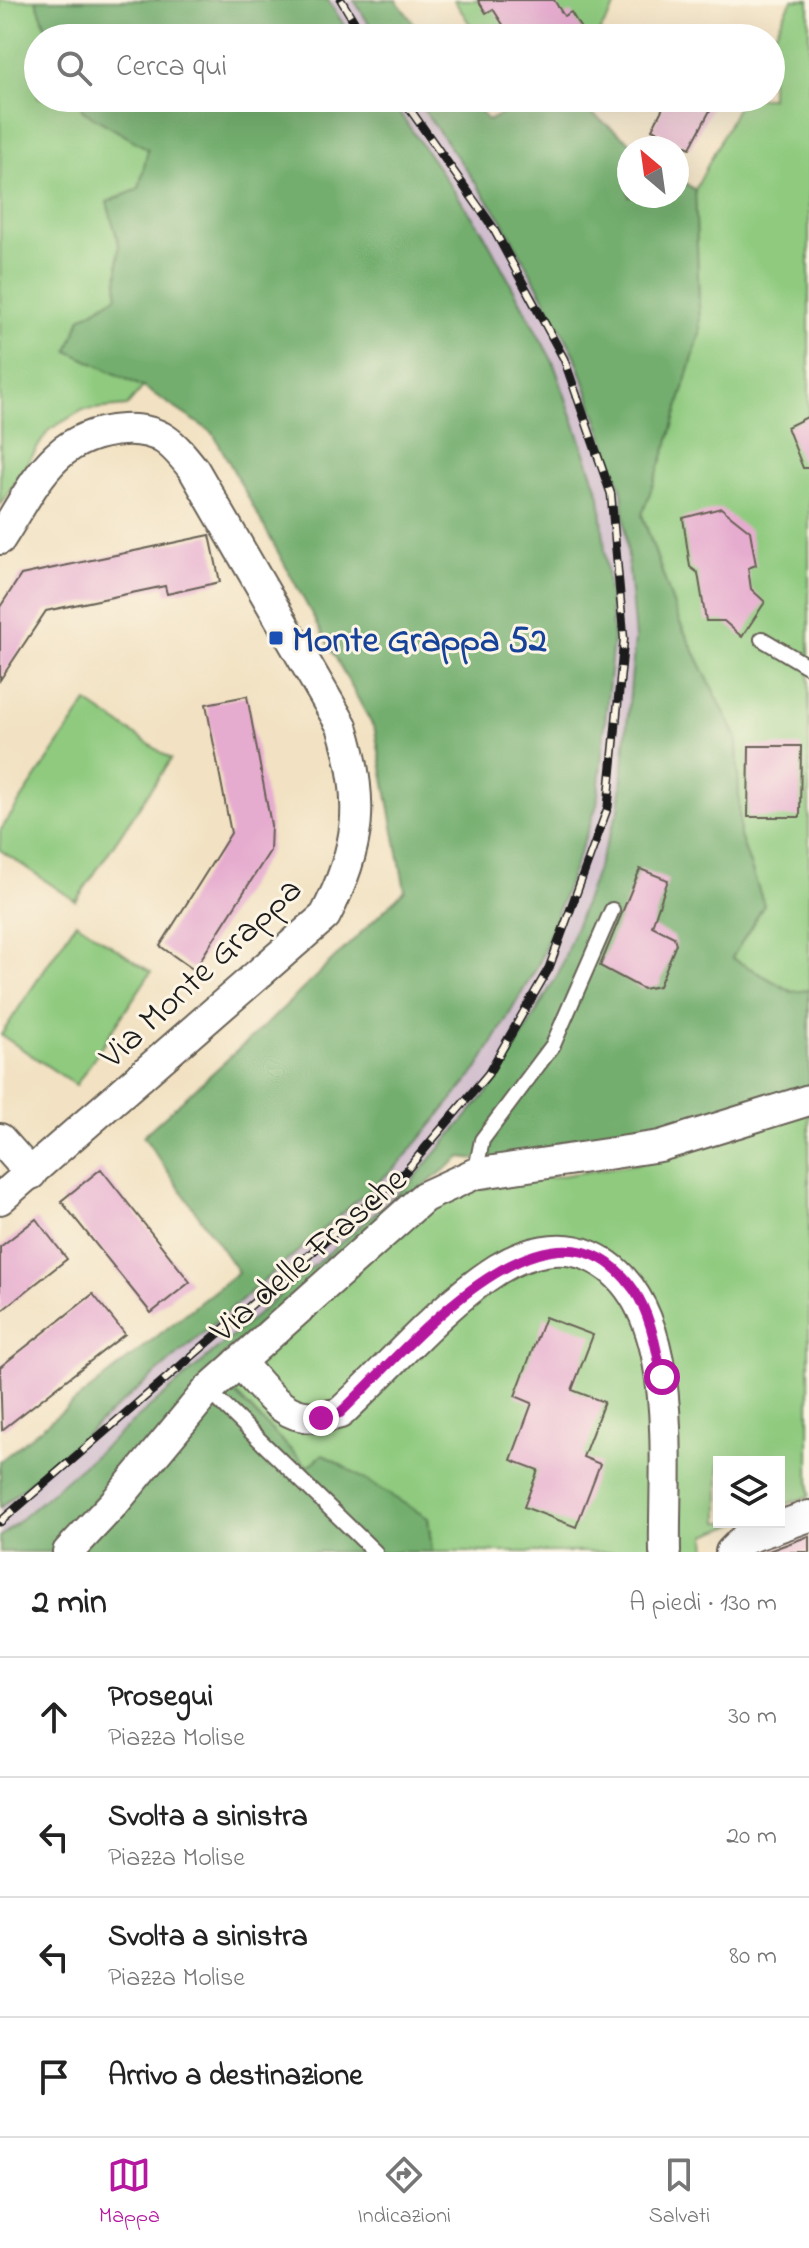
<!DOCTYPE html>
<html lang="it">
<head>
<meta charset="utf-8">
<style>
	:root { --surface:#fff; --page:#f2f2f2; --text:#222; --muted:#767676; --line:#e0e0e0; --accent:#b5179e }
	body { margin:0; font-family:"Indie Flower",sans-serif; background:var(--page); color:var(--text) }
	.controls { position:absolute; right:24px; bottom:24px; display:grid; overflow:hidden; border-radius:0px; box-shadow:0 8px 32px #0002 }
	.controls button { width:72px; height:72px; display:grid; place-items:center; padding:0; border:0; border-bottom:2px solid var(--line); background:var(--surface); color:var(--text); font:40px sans-serif }
	.compass { position:absolute; left:617px; top:136px; width:72px; height:72px; border-radius:50%; background:var(--surface); box-shadow:0 8px 32px #0002; rotate:331deg }
	.stop { position:absolute; width:24px; height:24px; margin:-18px; border:6px solid #b5179e; border-radius:50%; background:#fff }
	.stop.end { background:#b5179e; border-color:#fff; box-shadow:0 2px 8px #0008 }
	.list { margin:0; padding:0; list-style:none }
	h2 { display:flex; justify-content:space-between; align-items:center; height:104px; margin:0; padding:0 32px; font-size:34px }
	h2 small { font-size:26px; font-weight:400; color:var(--muted) }
	.list li { display:grid; grid-template-columns:52px 1fr auto; gap:24px; align-items:center; box-sizing:border-box; height:120px; padding:0 32px; border-top:2px solid var(--line) }
	.list b { display:block; font-size:30px; white-space:nowrap }
	.list p { margin:0; font-size:26px; white-space:nowrap; color:var(--muted) }
	.list em { font-size:26px; font-style:normal; color:var(--muted) }
	.icon { flex:none; width:44px; height:44px; fill:none; stroke:currentColor; stroke-width:2; stroke-linecap:round; stroke-linejoin:round }
	.map { position:relative; flex:none; width:809px; height:1552px; overflow:hidden }
	.search { position:absolute; background:var(--surface); box-shadow:0 8px 32px #0002; left:24px; right:24px; top:24px; height:88px; display:flex; align-items:center; gap:20px; box-sizing:border-box; padding:0 28px; border-radius:44px; color:var(--muted); font-size:30px }
	.sheet { height:584px; background:var(--surface) }
	nav { display:flex; justify-content:space-around; align-items:center; box-sizing:border-box; height:112px; border-top:2px solid var(--line); background:var(--surface); font-size:22px; color:var(--muted) }
	nav a { display:grid; justify-items:center; gap:4px }
	nav .on { color:var(--accent) }
	.map>svg:first-child { display:block }
	.industrial { fill:#d0bdcd }
	.green { fill:#8fca7f; stroke:#56734e; stroke-width:2 }
	.forest { fill:#73ae6e; stroke:#486545; stroke-width:2 }
	.building { fill:#e6accf }
	.lines { fill:none; stroke-linecap:round; stroke-linejoin:round }
	.lane-casing { stroke:#676156; stroke-width:18 }
	.street-casing { stroke:#676156; stroke-width:34 }
	.lane { stroke:#fff; stroke-width:14 }
	.street { stroke:#fff; stroke-width:30 }
	.rail-casing { stroke:#1c1c1c; stroke-width:9 }
	.rail { stroke:#fcf5e5; stroke-width:6; stroke-dasharray:18; stroke-linecap:butt }
	.route { stroke:#b5179e; stroke-width:10 }
	.transit-dot { fill:#1a4fb4; stroke:#fcf5e5; stroke-width:3 }
	.labels { text-anchor:middle; stroke-width:6; stroke-linejoin:round; paint-order:stroke }
	.transit-label { font-size:36px; font-weight:bold; fill:#164399; stroke:#fcf5e5; text-anchor:start }
	.street-label { font-size:36px; fill:#1c1c1c; stroke:#fcf5e5 }
</style>
</head>
<body>
<div class="map">
<svg width="809" height="1552" viewBox="0 0 809 1552">
	<rect width="100%" height="100%" fill="#fcf5e5"/>
	<filter id="ink" filterUnits="userSpaceOnUse"><feTurbulence type="fractalNoise" baseFrequency=".0125" numOctaves="2"/><feDisplacementMap in="SourceGraphic" scale="16" xChannelSelector="R" yChannelSelector="G"/><feConvolveMatrix kernelMatrix="1 2 1 2 8 2 1 2 1" color-interpolation-filters="sRGB"/></filter>
	<filter id="wash" filterUnits="userSpaceOnUse"><feTurbulence type="fractalNoise" baseFrequency=".006" numOctaves="4" result="noise"/><feDisplacementMap in="SourceGraphic" scale="32" xChannelSelector="R" yChannelSelector="G"/><feGaussianBlur stdDeviation="1.8" result="paint"/><feColorMatrix in="noise" values="0 0 0 0 0 0 0 0 0 0 0 0 0 0 0 0 0 1.4 0 .05"/><feComposite in="paint" operator="in"/></filter>
	<g filter="url(#wash)">
		<rect width="100%" height="100%" fill="#f2e2c3"/>
		<g class="industrial">
			<polygon points="328,0 354,0 378,38 352,38"/>
			<polygon points="389,98 415,98 502,220 575,355 622,491 635,639 619,809 559,972 497,1081 452,1135 413,1180 0,1537 0,1508 397,1165 435,1121 600,496 554,364 483,232"/>
		</g>
		<g class="green">
			<polygon points="0,0 36,0 50,38 38,38 38,98 78,98 84,111 148,149 139,189 107,202 119,244 117,296 81,318 69,350 143,387 127,406 83,410 49,430 0,505"/>
			<polygon points="454,0 619,0 596,38 479,38"/>
			<polygon points="792,0 809,0 809,990 793,992 732,958 764,905 740,836 737,738 679,621 642,514 668,443 700,333 695,190 742,98 771,98 771,41"/>
			<polygon points="518,98 559,98 554,105 533,107"/>
			<polygon points="87,702 171,759 76,901 0,850 0,831"/>
			<polygon points="76,922 151,972 76,1085 1,1035"/>
			<polygon points="809,1111 809,1496 779,1507 779,1462 719,1462 719,1522 740,1522 706,1535 707,1552 432,1552 428,1518 308,1468 226,1384 427,1207 453,1193 641,1163"/>
		</g>
		<g class="forest">
			<polygon points="36,0 328,0 352,38 50,38"/>
			<polygon points="354,0 396,0 425,38 378,38"/>
			<polygon points="78,98 389,98 483,232 554,364 600,496 613,639 597,805 539,963 478,1068 435,1121 398,1165 0,1508 0,1461 238,1272 143,1136 274,1017 405,890 375,730 213,433 143,387 68,351 81,318 117,296 119,244 107,202 139,189 148,149 83,111"/>
			<polygon points="415,98 471,98 488,121 522,103 548,107 559,98 571,98 638,148 629,148 629,196 677,196 677,177 695,190 700,333 668,443 642,515 679,621 737,738 740,836 764,905 732,958 792,992 809,990 809,1088 671,1130 510,1164 461,1157 355,1240 220,1358 226,1385 308,1467 323,1454 428,1518 432,1552 0,1552 0,1537 413,1180 497,1081 559,972 619,809 635,639 622,491 575,355 502,220"/>
		</g>
		<g id="blocks">
			<g class="building">
				<polygon points="478,0 554,0 564,16 571,12 583,32 573,38 503,38 509,34 493,9 486,13"/>
				<polygon points="703,27 725,38 698,38"/>
				<polygon points="668,98 699,98 713,105 690,148 652,129"/>
				<polygon points="809,416 809,468 803,468 787,427"/>
				<polygon points="721,508 750,531 756,565 748,568 751,589 765,602 742,637 724,621 706,621 698,573 690,567 683,518"/>
				<polygon points="210,535 220,582 167,594 165,586 46,611 0,680 0,607 21,575"/>
				<polygon points="247,696 271,825 270,851 194,970 160,946 231,833 206,704"/>
				<polygon points="749,746 801,746 800,817 748,817"/>
				<polygon points="640,869 668,880 652,926 674,937 676,944 659,986 643,989 600,966"/>
				<polygon points="101,1169 190,1282 151,1313 61,1201"/>
				<polygon points="36,1219 67,1259 0,1312 0,1247"/>
				<polygon points="93,1294 125,1334 2,1430 0,1367"/>
				<polygon points="545,1317 593,1335 572,1390 604,1402 583,1457 600,1464 576,1527 524,1507 538,1470 511,1460 532,1403 515,1396"/>
				<polygon points="809,1536 809,1552 766,1552"/>
			</g>
		</g>
	</g>
	<g filter="url(#ink)">
		<use href="#blocks" fill-opacity="0" stroke="#676156" stroke-width="2"/>
		<g class="lines">
			<defs>
				<g id="lane">
					<polyline points="762,639 809,667"/>
					<polyline points="475,1174 482,1140 553,1045 612,910"/>
					<polyline points="208,1390 375,1552"/>
				</g>
				<g id="street">
					<path d="M0,539c35,-54 52,-105 123,-109 37,-2 50,13 71,40l148,256c23,74 19,121 -17,190l-325,283"/>
					<polyline points="0,1139 31,1174"/>
					<path d="M239,1362c34,36 47,66 101,51 50,-46 101,-108 158,-144 28,-17 62,-26 92,-13 94,41 73,210 75,296"/>
					<polyline points="68,1552 116,1501 208,1390 424,1197 474,1174 660,1146 809,1100"/>
					<polyline points="731,1552 744,1539 809,1516"/>
				</g>
			</defs>
			<use href="#lane" class="lane-casing"/>
			<use href="#street" class="street-casing"/>
			<use href="#lane" class="lane"/>
			<use href="#street" class="street"/>
			<defs>
				<g id="rail">
					<polyline points="341,0 364,38"/>
					<polyline points="0,1522 405,1172 488,1074 549,968 608,807 624,639 611,494 564,359 492,226 402,98"/>
				</g>
			</defs>
			<use href="#rail" class="rail-casing"/>
			<use href="#rail" class="rail"/>
		</g>
	</g>
	<g class="lines" filter="url(#ink)">
		<path class="route" d="M321,1418l19,-5c63,-59 210,-244 294,-123 17,25 22,58 28,87"/>
	</g>
	<rect class="transit-dot" x="268" y="630" width="16" height="16" rx="4"/>
	<g class="labels">
		<g class="transit-label">
			<text x="292" y="651">Monte Grappa 52</text>
		</g>
		<g class="street-label">
			<text transform="translate(199 971) rotate(-43)" y="13">Via Monte Grappa</text>
			<text transform="translate(307 1253) rotate(-41)" y="13">Via delle Frasche</text>
		</g>
	</g>
</svg>
<div class="controls">
<button><svg class="icon" aria-label="layers" viewBox="0 0 24 24"><path d="M12 4l9 5-9 5-9-5zM3 14l9 5 9-5"/></svg></button>
</div>
<svg class="compass" viewBox="-18 -18 36 36"><path d="M0-13l5 13h-10z" fill="#e53935"/><path d="M0 13l5-13h-10z" fill="#767676"/></svg>
<div class="stop" style="left:662px;top:1377px"></div>
<div class="stop end" style="left:321px;top:1418px"></div>
<div class="search"><svg class="icon" aria-label="search" viewBox="0 0 24 24"><circle cx="10" cy="10" r="6"/><path d="M15 15l6 6"/></svg>Cerca qui</div>
</div>
<section class="sheet">
<h2>2 min<small>A piedi · 130 m</small></h2>
<ul class="list">
<li><svg class="icon" aria-label="ahead" viewBox="0 0 24 24"><path d="M12 20V5M6 11l6-6 6 6"/></svg><div><b>Prosegui</b><p>Piazza Molise</p></div><em>30 m</em></li>
<li><svg class="icon" aria-label="left" viewBox="0 0 24 24"><path d="M17 20v-9H6M10 6l-5 5 5 5"/></svg><div><b>Svolta a sinistra</b><p>Piazza Molise</p></div><em>20 m</em></li>
<li><svg class="icon" aria-label="left" viewBox="0 0 24 24"><path d="M17 20v-9H6M10 6l-5 5 5 5"/></svg><div><b>Svolta a sinistra</b><p>Piazza Molise</p></div><em>80 m</em></li>
<li><svg class="icon" aria-label="arrive" viewBox="0 0 24 24"><path d="M6 21V4h12l-3 4 3 4H6"/></svg><div><b>Arrivo a destinazione</b></div></li>
</ul>
</section>
<nav>
<a class="on"><svg class="icon" aria-label="map" viewBox="0 0 24 24"><path d="M3 6l6-2 6 2 6-2v14l-6 2-6-2-6 2zM9 4v14M15 6v14"/></svg>Mappa</a>
<a><svg class="icon" aria-label="directions" viewBox="0 0 24 24"><path d="M12 3l9 9-9 9-9-9zM9 14v-3h6M13 9l2 2-2 2"/></svg>Indicazioni</a>
<a><svg class="icon" aria-label="saved" viewBox="0 0 24 24"><path d="M7 4h10v16l-5-4-5 4z"/></svg>Salvati</a>
</nav>
</body>
</html>
